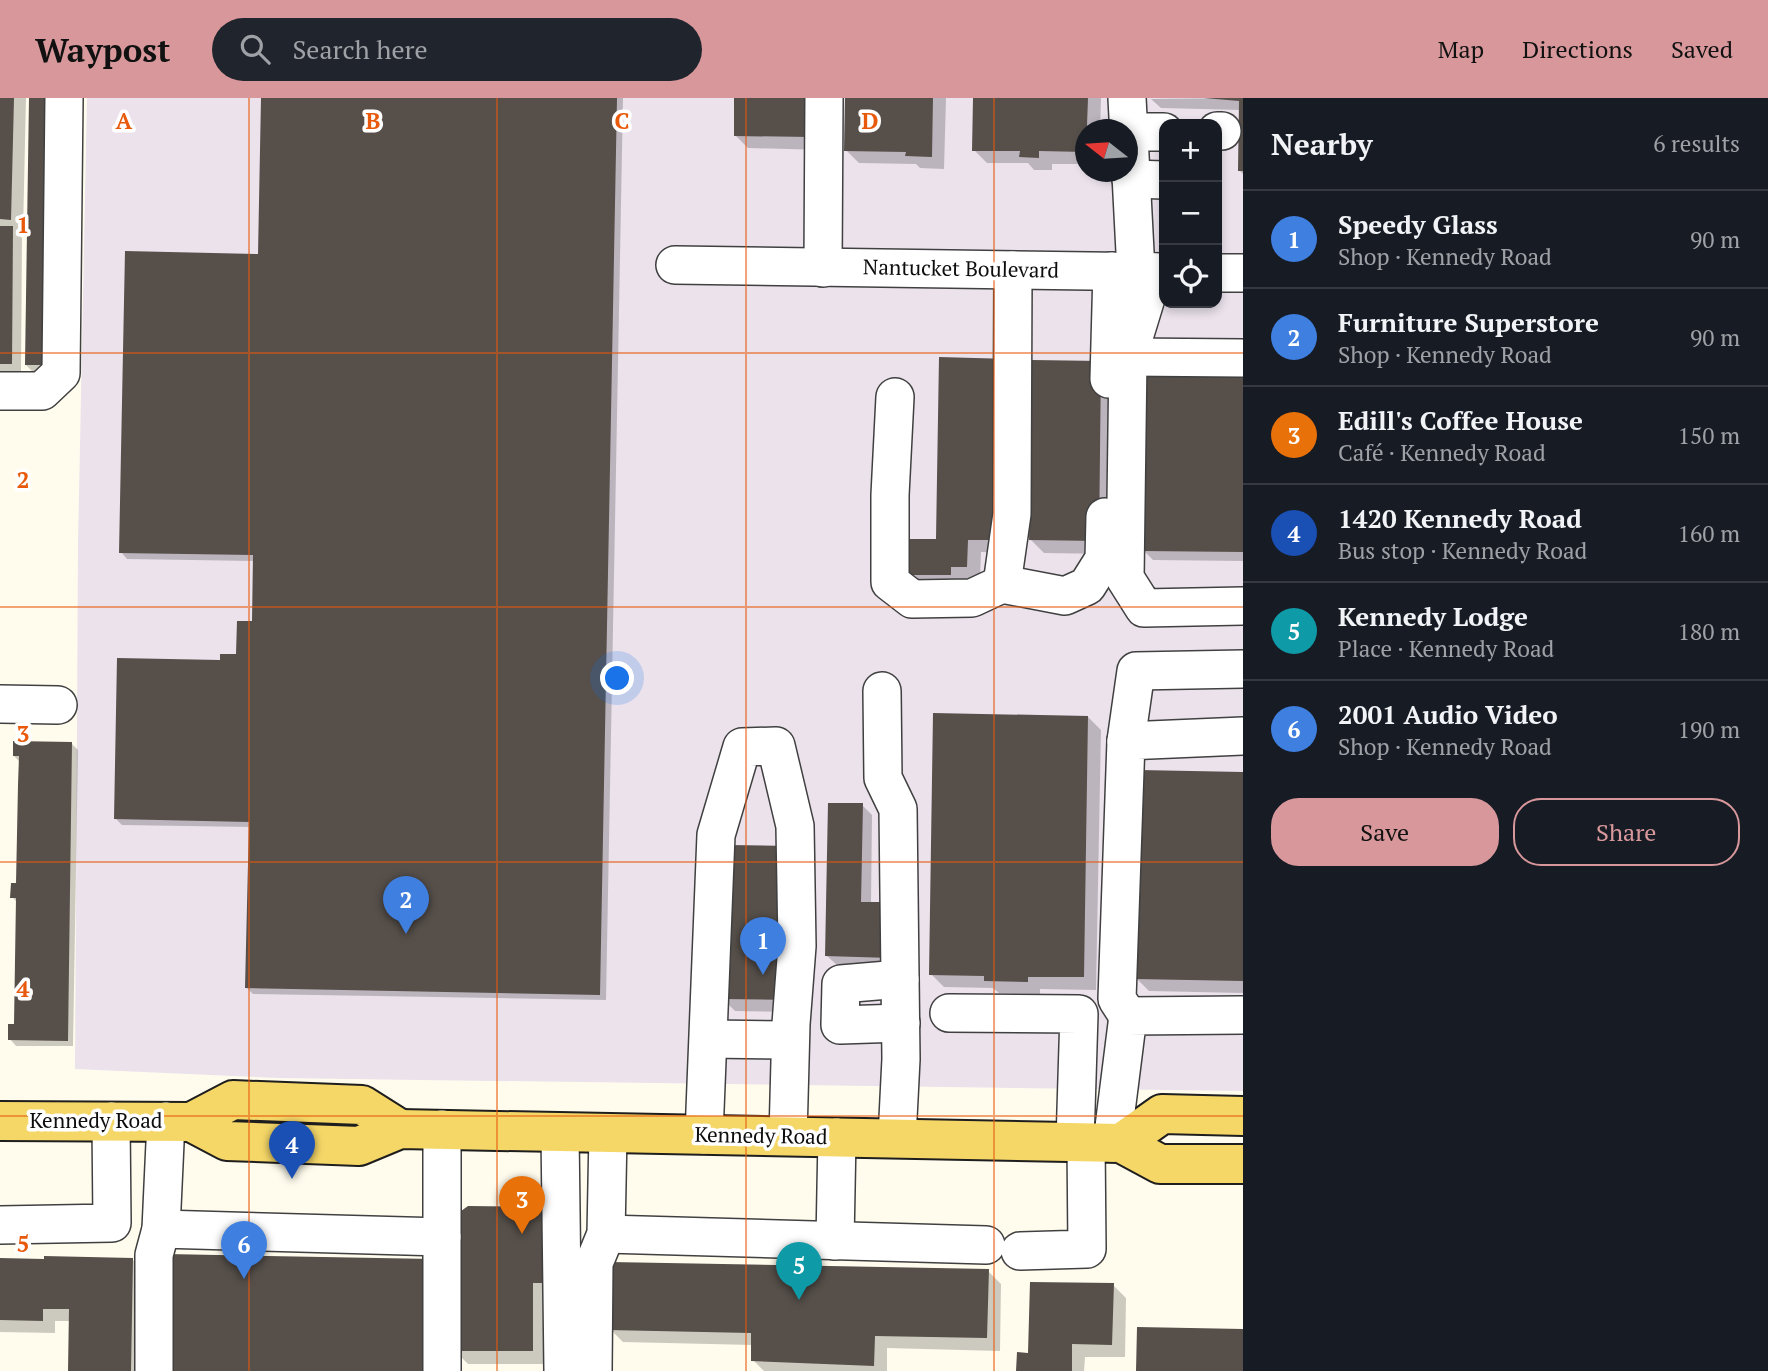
<!DOCTYPE html>
<html lang="en">
<head>
<meta charset="utf-8">
<style>
	:root { --surface:#171b24; --page:#20242c; --text:#f1f3f6; --muted:#9ea1a6; --line:#363941; --accent:#d8989b }
	body { margin:0; font-family:"PT Serif",serif; background:var(--page); color:var(--text) }
	.controls { position:absolute; right:21px; top:21px; display:grid; overflow:hidden; border-radius:14px; box-shadow:0 4px 10px #0003 }
	.controls button { width:63px; height:63px; display:grid; place-items:center; padding:0; border:0; border-bottom:2px solid var(--line); background:var(--surface); color:var(--text); font:35px sans-serif }
	.compass { position:absolute; left:1075px; top:21px; width:63px; height:63px; border-radius:50%; background:var(--surface); box-shadow:0 4px 10px #0003; rotate:287deg }
	.you { position:absolute; left:618px; top:581px; width:24px; height:24px; margin:-18px; border:5px solid #fff; border-radius:50%; background:#1a73e8; box-shadow:0 0 0 10px #1a73e833 }
	.badge { display:grid; place-items:center; width:46px; height:46px; border-radius:50%; background:var(--accent); color:#fff; font-size:23px; font-weight:700 }
	.pin { position:absolute; translate:-50% -58px; filter:drop-shadow(0 2px 4px #0008) }
	.pin::after { content:''; position:absolute; top:37px; width:24px; height:21px; background:inherit; clip-path:polygon(0 0,100% 0,50% 100%) }
	.list { margin:0; padding:0; list-style:none }
	h2 { display:flex; justify-content:space-between; align-items:center; height:91px; margin:0; padding:0 28px; font-size:30px }
	h2 small { font-size:23px; font-weight:400; color:var(--muted) }
	.list li { display:grid; grid-template-columns:46px 1fr auto; gap:21px; align-items:center; box-sizing:border-box; height:98px; padding:0 28px; border-top:2px solid var(--line) }
	.list b { display:block; font-size:26px; white-space:nowrap }
	.list p { margin:0; font-size:23px; white-space:nowrap; color:var(--muted) }
	.list em { font-size:23px; font-style:normal; color:var(--muted) }
	.actions { display:flex; gap:14px; padding:21px 28px }
	.actions a { flex:1; padding:16px 0; border:2px solid var(--accent); border-radius:28px; text-align:center; font-size:24px; color:var(--accent) }
	.actions .main { background:var(--accent); color:#111 }
	.icon { flex:none; width:38px; height:38px; fill:none; stroke:currentColor; stroke-width:2; stroke-linecap:round; stroke-linejoin:round }
	.map { position:relative; flex:none; width:1243px; height:1273px; overflow:hidden }
	header { display:flex; align-items:center; gap:42px; box-sizing:border-box; height:98px; padding:0 35px; background:var(--accent); color:#111 }
	header strong { font-size:33px }
	nav { display:flex; gap:38px; margin-inline-start:auto; font-size:24px }
	.search { width:490px; height:63px; background:var(--page); display:flex; align-items:center; gap:18px; box-sizing:border-box; padding:0 24px; border-radius:38px; color:var(--muted); font-size:26px }
	main { display:flex }
	aside { flex:1; background:var(--surface) }
	.map>svg:first-child { display:block }
	.industrial { fill:#ebe2ec; fill-rule:evenodd }
	.shadow { fill:#0003 }
	.building { fill:#564f4a }
	.lines { fill:none; stroke-linecap:round; stroke-linejoin:round }
	.minor-casing { stroke:#404040; stroke-width:40 }
	.major-casing { stroke:#1e1e1e; stroke-width:42 }
	.minor { stroke:#fff; stroke-width:37 }
	.major { stroke:#f5d768; stroke-width:38 }
	.grid { fill:none; stroke:#e8590c; stroke-width:2; stroke-opacity:0.55 }
	.labels { text-anchor:middle; stroke-width:7; stroke-linejoin:round; paint-order:stroke }
	.street-label { font-size:21px; fill:#0d0d0d; stroke:#fff }
	.grid-label { font-size:23px; text-anchor:middle; font-weight:bold; fill:#e8590c; stroke:#fff; stroke-width:7; stroke-linejoin:round; paint-order:stroke }
</style>
</head>
<body>
<header>
<strong>Waypost</strong>
<div class="search"><svg class="icon" aria-label="search" viewBox="0 0 24 24"><circle cx="10" cy="10" r="6"/><path d="M15 15l6 6"/></svg>Search here</div>
<nav><a>Map</a><a>Directions</a><a>Saved</a></nav>
</header>
<main>
<div class="map">
<svg width="1243" height="1273" viewBox="0 0 1243 1273">
	<rect width="100%" height="100%" fill="#fffcee"/>
	<path class="industrial" d="M87,0h1156v993l-965,-13 -203,-9 3,-525zM1164,26h53v179h-53zM1086,32h42v42h-42z"/>
	<g class="shadow">
		<polygon points="0,0 26,0 23,134 16,134 22,140 21,275 0,274"/>
		<polygon points="31,0 62,279 39,280 26,267"/>
		<polygon points="263,0 623,0 606,902 253,896 247,890 250,729 122,727 116,721 222,564 238,558 253,525 254,463 127,461 121,454 260,157"/>
		<polygon points="736,0 824,0 823,52 748,50 735,37"/>
		<polygon points="847,0 946,0 944,71 920,70 916,66 859,65 846,52"/>
		<polygon points="975,0 1101,0 1100,32 1086,32 1086,66 1052,66 1052,72 1034,72 1028,65 987,65 974,52"/>
		<polygon points="1243,0 1243,76 1239,72 1241,12 1161,10 1151,1"/>
		<polygon points="941,261 1018,455 981,454 980,481 964,481 964,490 924,489 911,476 938,443"/>
		<polygon points="1101,264 1114,277 1111,456 1044,455 1031,442"/>
		<polygon points="1243,270 1243,463 1153,462 1143,452"/>
		<polygon points="1088,619 1101,632 1096,892 1040,891 1040,896 999,895 993,890 944,889 931,876"/>
		<polygon points="72,646 78,652 73,948 16,948 10,941 16,928 18,805 12,799 18,787 20,664 14,658"/>
		<polygon points="1243,676 1243,895 1149,893 1136,880"/>
		<polygon points="862,707 872,717 871,806 900,868 837,867 827,858"/>
		<polygon points="730,749 803,914 735,913 722,900"/>
		<polygon points="465,1110 543,1111 545,1266 468,1266 455,1253 455,1120"/>
		<polygon points="0,1161 132,1161 145,1174 143,1273 70,1273 71,1223 55,1223 55,1235 0,1234"/>
		<polygon points="988,1173 1001,1186 1000,1253 887,1250 887,1273 764,1273 753,1262 753,1247 623,1244 610,1231"/>
		<polygon points="1113,1187 1126,1200 1125,1259 1085,1259 1084,1273 1018,1273 1030,1256"/>
	</g>
	<g class="building">
		<polygon points="0,0 14,0 11,122 0,121"/>
		<polygon points="29,0 54,0 50,267 25,267"/>
		<polygon points="261,0 617,0 600,897 245,890 249,724 114,721 117,560 220,562 220,556 236,556 237,523 252,523 253,457 119,455 125,153 258,156"/>
		<polygon points="734,0 811,0 811,39 734,38"/>
		<polygon points="845,0 933,0 932,59 905,58 906,54 844,53"/>
		<polygon points="973,0 1088,0 1086,54 1039,53 1039,60 1019,59 1020,53 972,53"/>
		<polygon points="1204,0 1243,0 1243,73 1238,73 1239,3"/>
		<polygon points="0,128 13,128 12,266 0,266"/>
		<polygon points="939,259 1010,261 1006,442 968,442 967,469 951,469 951,477 909,477 910,441 936,441"/>
		<polygon points="1032,262 1101,263 1099,443 1029,442"/>
		<polygon points="1145,267 1243,268 1243,454 1142,453"/>
		<polygon points="933,615 1088,618 1084,879 1028,879 1028,884 984,883 984,878 929,877"/>
		<polygon points="13,643 72,644 68,943 8,942 8,926 14,926 16,800 10,800 11,785 16,785 18,687 19,658 13,658"/>
		<polygon points="1139,672 1243,674 1243,883 1135,881"/>
		<polygon points="828,705 863,705 861,804 893,804 891,860 825,858"/>
		<polygon points="728,747 789,748 791,902 721,901"/>
		<polygon points="468,1108 543,1109 554,1185 533,1185 533,1253 453,1253 453,1119"/>
		<polygon points="166,1156 433,1161 428,1273 171,1273"/>
		<polygon points="44,1158 133,1160 131,1273 68,1273 69,1211 43,1211 43,1223 0,1222 0,1160 44,1161"/>
		<polygon points="610,1164 989,1171 987,1240 875,1238 874,1268 751,1263 751,1235 608,1232"/>
		<polygon points="1030,1184 1114,1185 1112,1247 1072,1246 1072,1273 1016,1273 1017,1254 1028,1255"/>
		<polygon points="1137,1229 1243,1231 1243,1273 1136,1273"/>
	</g>
	<g class="lines">
		<defs>
			<g id="minor">
				<polyline points="1127,0 1136,173"/>
				<polyline points="1217,33 1222,33"/>
				<polyline points="1129,34 1164,34"/>
				<polyline points="1131,81 1164,82"/>
				<polyline points="675,167 1164,174"/>
				<polyline points="823,170 824,0"/>
				<polyline points="1154,174 1128,259 1125,480 1144,510 1243,508"/>
				<polyline points="1217,175 1243,175"/>
				<polyline points="1128,259 1243,260"/>
				<polyline points="1109,281 1112,173"/>
				<polyline points="0,293 42,293 61,275 64,0"/>
				<polyline points="895,299 890,397 890,484 912,501 972,500 1002,486 1012,416 1013,172"/>
				<polyline points="1002,486 1065,498 1087,488 1104,461 1105,419"/>
				<polyline points="882,593 883,680 898,711 901,961 897,1040"/>
				<polyline points="0,606 58,607"/>
				<polyline points="1126,643 1136,573 1243,571"/>
				<polyline points="900,881 841,886 840,927 901,925"/>
				<polyline points="949,915 1079,916 1075,1044"/>
				<polyline points="1128,918 1117,901 1126,643 1243,638"/>
				<polyline points="709,941 790,942"/>
				<polyline points="442,1031 442,1273"/>
				<polyline points="560,1034 563,1273"/>
				<polyline points="704,1037 716,737 742,649 776,648 795,728 797,848 791,926 788,1038"/>
				<polyline points="1112,1045 1128,918 1243,917"/>
				<polyline points="0,1127 112,1125 111,1023"/>
				<polyline points="161,1131 442,1139"/>
				<polyline points="606,1136 986,1147"/>
				<polyline points="835,1143 837,1039"/>
				<polyline points="1020,1153 1087,1151 1086,1044"/>
				<polyline points="154,1273 154,1157 161,1131 166,1023"/>
				<polyline points="593,1273 594,1165 606,1136 608,1035"/>
			</g>
			<g id="major">
				<polyline points="0,1023 191,1024 227,1043 359,1048 400,1031 1121,1045 1160,1066 1243,1066"/>
				<polyline points="191,1024 233,1002 362,1007 400,1031"/>
				<polyline points="1121,1045 1162,1016 1243,1018"/>
			</g>
		</defs>
		<use href="#minor" class="minor-casing"/>
		<use href="#major" class="major-casing"/>
		<use href="#minor" class="minor"/>
		<use href="#major" class="major"/>
	</g>
	<path class="grid" d="M249,0v1273M497,0v1273M746,0v1273M994,0v1273M0,255h1243M0,509h1243M0,764h1243M0,1018h1243"/>
	<g class="labels">
		<g class="street-label">
			<text transform="translate(961 171) rotate(1)" y="7">Nantucket Boulevard</text>
			<text x="96" y="1030">Kennedy Road</text>
			<text transform="translate(761 1038) rotate(1)" y="7">Kennedy Road</text>
		</g>
	</g>
	<g class="grid-label">
		<text x="124" y="31">A</text>
		<text x="373" y="31">B</text>
		<text x="622" y="31">C</text>
		<text x="870" y="31">D</text>
		<text x="23" y="135">1</text>
		<text x="23" y="390">2</text>
		<text x="23" y="644">3</text>
		<text x="23" y="899">4</text>
		<text x="23" y="1154">5</text>
	</g>
</svg>
<div class="controls">
<button>+</button>
<button>−</button>
<button><svg class="icon" aria-label="locate" viewBox="0 0 24 24"><circle cx="12" cy="12" r="6"/><path d="M12 2v4M12 18v4M2 12h4M18 12h4"/></svg></button>
</div>
<svg class="compass" viewBox="-18 -18 36 36"><path d="M0-13l5 13h-10z" fill="#e53935"/><path d="M0 13l5-13h-10z" fill="#9ea1a6"/></svg>
<div class="you"></div>
<div class="pin badge" style="left:763px;top:877px;background:#3f7fe0">1</div>
<div class="pin badge" style="left:406px;top:836px;background:#3f7fe0">2</div>
<div class="pin badge" style="left:522px;top:1136px;background:#e8710a">3</div>
<div class="pin badge" style="left:292px;top:1081px;background:#1a4fb4">4</div>
<div class="pin badge" style="left:799px;top:1202px;background:#0f9aa8">5</div>
<div class="pin badge" style="left:244px;top:1181px;background:#3f7fe0">6</div>
</div>
<aside>
<h2>Nearby<small>6 results</small></h2>
<ul class="list">
<li><span class="badge" style="background:#3f7fe0">1</span><div><b>Speedy Glass</b><p>Shop · Kennedy Road</p></div><em>90 m</em></li>
<li><span class="badge" style="background:#3f7fe0">2</span><div><b>Furniture Superstore</b><p>Shop · Kennedy Road</p></div><em>90 m</em></li>
<li><span class="badge" style="background:#e8710a">3</span><div><b>Edill's Coffee House</b><p>Café · Kennedy Road</p></div><em>150 m</em></li>
<li><span class="badge" style="background:#1a4fb4">4</span><div><b>1420 Kennedy Road</b><p>Bus stop · Kennedy Road</p></div><em>160 m</em></li>
<li><span class="badge" style="background:#0f9aa8">5</span><div><b>Kennedy Lodge</b><p>Place · Kennedy Road</p></div><em>180 m</em></li>
<li><span class="badge" style="background:#3f7fe0">6</span><div><b>2001 Audio Video</b><p>Shop · Kennedy Road</p></div><em>190 m</em></li>
</ul>
<div class="actions"><a class="main">Save</a><a>Share</a></div>
</aside>
</main>
</body>
</html>
